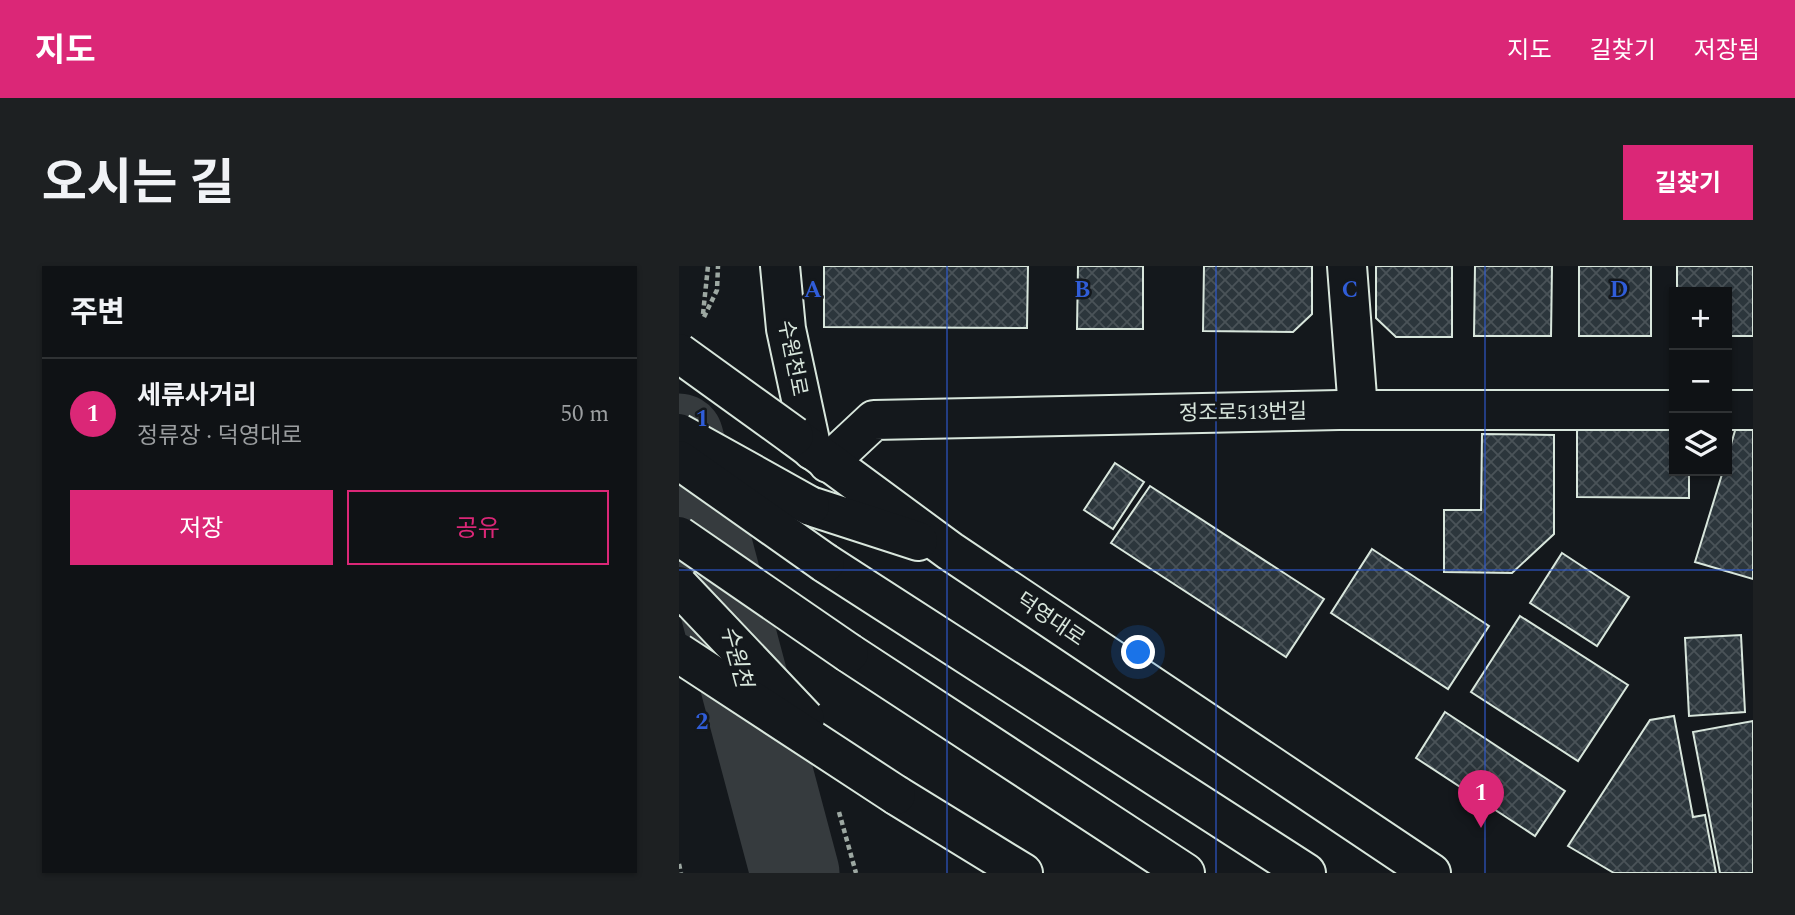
<!DOCTYPE html>
<html lang="ko">
<head>
<meta charset="utf-8">
<style>
	:root { --surface:#0f1215; --page:#1d2022; --text:#f1f3f6; --muted:#9b9ea0; --line:#2f3234; --accent:#db2777 }
	body { margin:0; font-family:Spectral,"Noto Sans KR",serif; background:var(--page); color:var(--text) }
	.controls { position:absolute; right:21px; top:21px; display:grid; overflow:hidden; border-radius:0px; box-shadow:0 2px 5px #0004 }
	.controls button { width:63px; height:63px; display:grid; place-items:center; padding:0; border:0; border-bottom:2px solid var(--line); background:var(--surface); color:var(--text); font:35px sans-serif }
	.you { position:absolute; left:460px; top:387px; width:24px; height:24px; margin:-18px; border:5px solid #fff; border-radius:50%; background:#1a73e8; box-shadow:0 0 0 10px #1a73e833 }
	.badge { display:grid; place-items:center; width:46px; height:46px; border-radius:50%; background:var(--accent); color:#fff; font-size:23px; font-weight:700 }
	.pin { position:absolute; translate:-50% -58px; filter:drop-shadow(0 2px 4px #0008) }
	.pin::after { content:''; position:absolute; top:37px; width:24px; height:21px; background:inherit; clip-path:polygon(0 0,100% 0,50% 100%) }
	.list { margin:0; padding:0; list-style:none }
	h2 { display:flex; justify-content:space-between; align-items:center; height:91px; margin:0; padding:0 28px; font-size:30px }
	h2 small { font-size:23px; font-weight:400; color:var(--muted) }
	.list li { display:grid; grid-template-columns:46px 1fr auto; gap:21px; align-items:center; box-sizing:border-box; height:112px; padding:0 28px; border-top:2px solid var(--line) }
	.list b { display:block; font-size:26px; white-space:nowrap }
	.list p { margin:0; font-size:23px; white-space:nowrap; color:var(--muted) }
	.list em { font-size:23px; font-style:normal; color:var(--muted) }
	.actions { display:flex; gap:14px; padding:21px 28px }
	.actions a { flex:1; padding:16px 0; border:2px solid var(--accent); border-radius:0px; text-align:center; font-size:24px; color:var(--accent) }
	.actions .main { background:var(--accent); color:#fff }
	.icon { flex:none; width:38px; height:38px; fill:none; stroke:currentColor; stroke-width:2; stroke-linecap:round; stroke-linejoin:round }
	.map { position:relative; flex:none; width:1074px; height:607px; overflow:hidden; border-radius:0px }
	header { display:flex; align-items:center; gap:42px; box-sizing:border-box; height:98px; padding:0 35px; background:var(--accent); color:#fff }
	header strong { font-size:33px }
	nav { display:flex; gap:38px; margin-inline-start:auto; font-size:24px }
	.intro { display:flex; align-items:center; justify-content:space-between; box-sizing:border-box; height:168px; padding:0 42px }
	h1 { margin:0; font-size:49px }
	.button { padding:18px 32px; border-radius:0px; background:var(--accent); color:#fff; font-size:24px; font-weight:700 }
	main { display:flex; gap:42px; padding:0 42px }
	aside { flex:1; background:var(--surface); border-radius:0px; box-shadow:0 2px 5px #0004 }
	.map>svg:first-child { display:block }
	.lines { fill:none; stroke-linecap:round; stroke-linejoin:round }
	.river { stroke:#363b3e; stroke-width:89 }
	.building { fill:url(#building-cross-hatch); stroke:#d8e6dc; stroke-width:2 }
	.minor-casing { stroke:#d8e6dc; stroke-width:42 }
	.major-casing { stroke:#d8e6dc; stroke-width:42 }
	.path { stroke:#9da8a2; stroke-width:4.5; stroke-dasharray:5 3.5; stroke-linecap:butt }
	.minor { stroke:#14181c; stroke-width:38 }
	.major { stroke:#14181c; stroke-width:38 }
	.major-bridge-casing { stroke:#d8e6dc; stroke-width:42; stroke-linecap:butt }
	.major-bridge { stroke:#14181c; stroke-width:38 }
	.grid { fill:none; stroke:#305dd8; stroke-width:2; stroke-opacity:0.55 }
	.labels { text-anchor:middle; stroke-width:5; stroke-linejoin:round; paint-order:stroke }
	.street-label { font-size:21px; fill:#d8e6dc; stroke:#14181c }
	.water-label { font-size:23px; font-style:italic; fill:#d8e6dc; stroke:#14181c }
	.grid-label { font-size:23px; text-anchor:middle; font-weight:bold; fill:#305dd8; stroke:#14181c; stroke-width:5; stroke-linejoin:round; paint-order:stroke }
</style>
</head>
<body>
<header>
<strong>지도</strong>
<nav><a>지도</a><a>길찾기</a><a>저장됨</a></nav>
</header>
<div class="intro"><h1>오시는 길</h1><a class="button">길찾기</a></div>
<main>
<aside>
<h2>주변<small></small></h2>
<ul class="list">
<li><span class="badge">1</span><div><b>세류사거리</b><p>정류장 · 덕영대로</p></div><em>50 m</em></li>
</ul>
<div class="actions"><a class="main">저장</a><a>공유</a></div>
</aside>
<div class="map">
<svg width="1074" height="607" viewBox="0 0 1074 607">
	<defs>
		<pattern id="building-cross-hatch" width="8" height="8" patternUnits="userSpaceOnUse" patternTransform="scale(1.75)"><rect width="8" height="8" fill="#2c363c"/><path d="M0 0l8 8M0 8l8-8" fill="none" stroke="#4a5358"/></pattern>
	</defs>
	<rect width="100%" height="100%" fill="#14181c"/>
	<g class="lines">
		<polyline class="river" points="0,172 116,607"/>
	</g>
	<g class="building">
		<polygon points="145,0 349,0 348,62 145,61"/>
		<polygon points="399,0 464,0 464,63 398,63"/>
		<polygon points="525,0 633,0 633,48 614,66 524,65"/>
		<polygon points="697,0 773,0 773,71 717,71 697,52"/>
		<polygon points="796,0 873,0 872,70 795,70"/>
		<rect x="900" y="0" width="72" height="70"/>
		<polygon points="998,0 1074,0 1074,70 1048,70 1048,26 998,26"/>
		<polygon points="1060,151 1074,155 1074,313 1016,296 1044,205 1048,205 1048,192"/>
		<polygon points="898,160 995,160 995,205 1010,205 1010,232 898,231"/>
		<polygon points="803,168 875,169 875,268 833,307 765,306 765,244 802,244"/>
		<polygon points="436,197 465,216 434,263 405,244"/>
		<polygon points="471,220 645,333 607,391 432,277"/>
		<polygon points="693,283 810,360 769,423 652,347"/>
		<polygon points="883,287 950,331 918,380 851,337"/>
		<polygon points="841,350 949,419 899,495 792,426"/>
		<polygon points="1062,369 1066,446 1010,450 1006,372"/>
		<polygon points="766,446 886,525 856,570 737,492"/>
		<polygon points="995,450 1014,551 1026,549 1037,607 935,607 889,580 971,454"/>
		<polygon points="1074,455 1074,607 1041,607 1014,466"/>
	</g>
	<g class="lines">
		<defs>
			<g id="minor">
				<polyline points="101,0 107,63 133,184"/>
				<polyline points="668,0 679,144"/>
				<polyline points="1048,144 1074,144"/>
				<polyline points="149,197 195,154 660,144 995,144"/>
			</g>
			<g id="major">
				<polyline points="115,170 271,285 752,607"/>
				<polyline points="131,240 239,275"/>
				<polyline points="146,297 627,607"/>
				<polyline points="170,387 506,607"/>
				<polyline points="217,529 344,607"/>
			</g>
		</defs>
		<use href="#minor" class="minor-casing"/>
		<use href="#major" class="major-casing"/>
		<g class="path">
			<polyline points="24,48 29,0"/>
			<polyline points="25,51 38,24 39,0"/>
			<polyline points="160,546 177,607"/>
			<polyline points="0,598 2,607"/>
		</g>
		<use href="#minor" class="minor"/>
		<use href="#major" class="major"/>
		<defs>
			<g id="major-bridge">
				<polyline points="0,87 115,170"/>
				<polyline points="0,167 131,240"/>
				<polyline points="0,194 146,297"/>
				<polyline points="0,270 170,387"/>
				<polyline points="0,320 126,453"/>
				<polyline points="0,387 217,529"/>
			</g>
		</defs>
		<use href="#major-bridge" class="major-bridge-casing"/>
		<use href="#major-bridge" class="major-bridge"/>
	</g>
	<path class="grid" d="M268,0v607M537,0v607M806,0v607M0,304h1074"/>
	<g class="labels">
		<g class="street-label">
			<text transform="translate(114 92) rotate(79)" y="7">수원천로</text>
			<text transform="translate(564 146) rotate(-1)" y="7">정조로513번길</text>
			<text transform="translate(372 353) rotate(34)" y="7">덕영대로</text>
		</g>
		<g class="water-label">
			<text transform="translate(58 390) rotate(75)" y="8">수원천</text>
		</g>
	</g>
	<g class="grid-label">
		<text x="134" y="31">A</text>
		<text x="403" y="31">B</text>
		<text x="671" y="31">C</text>
		<text x="940" y="31">D</text>
		<text x="23" y="160">1</text>
		<text x="23" y="463">2</text>
	</g>
</svg>
<div class="controls">
<button>+</button>
<button>−</button>
<button><svg class="icon" aria-label="layers" viewBox="0 0 24 24"><path d="M12 4l9 5-9 5-9-5zM3 14l9 5 9-5"/></svg></button>
</div>
<div class="you"></div>
<div class="pin badge" style="left:802px;top:562px">1</div>
</div>
</main>
</body>
</html>
